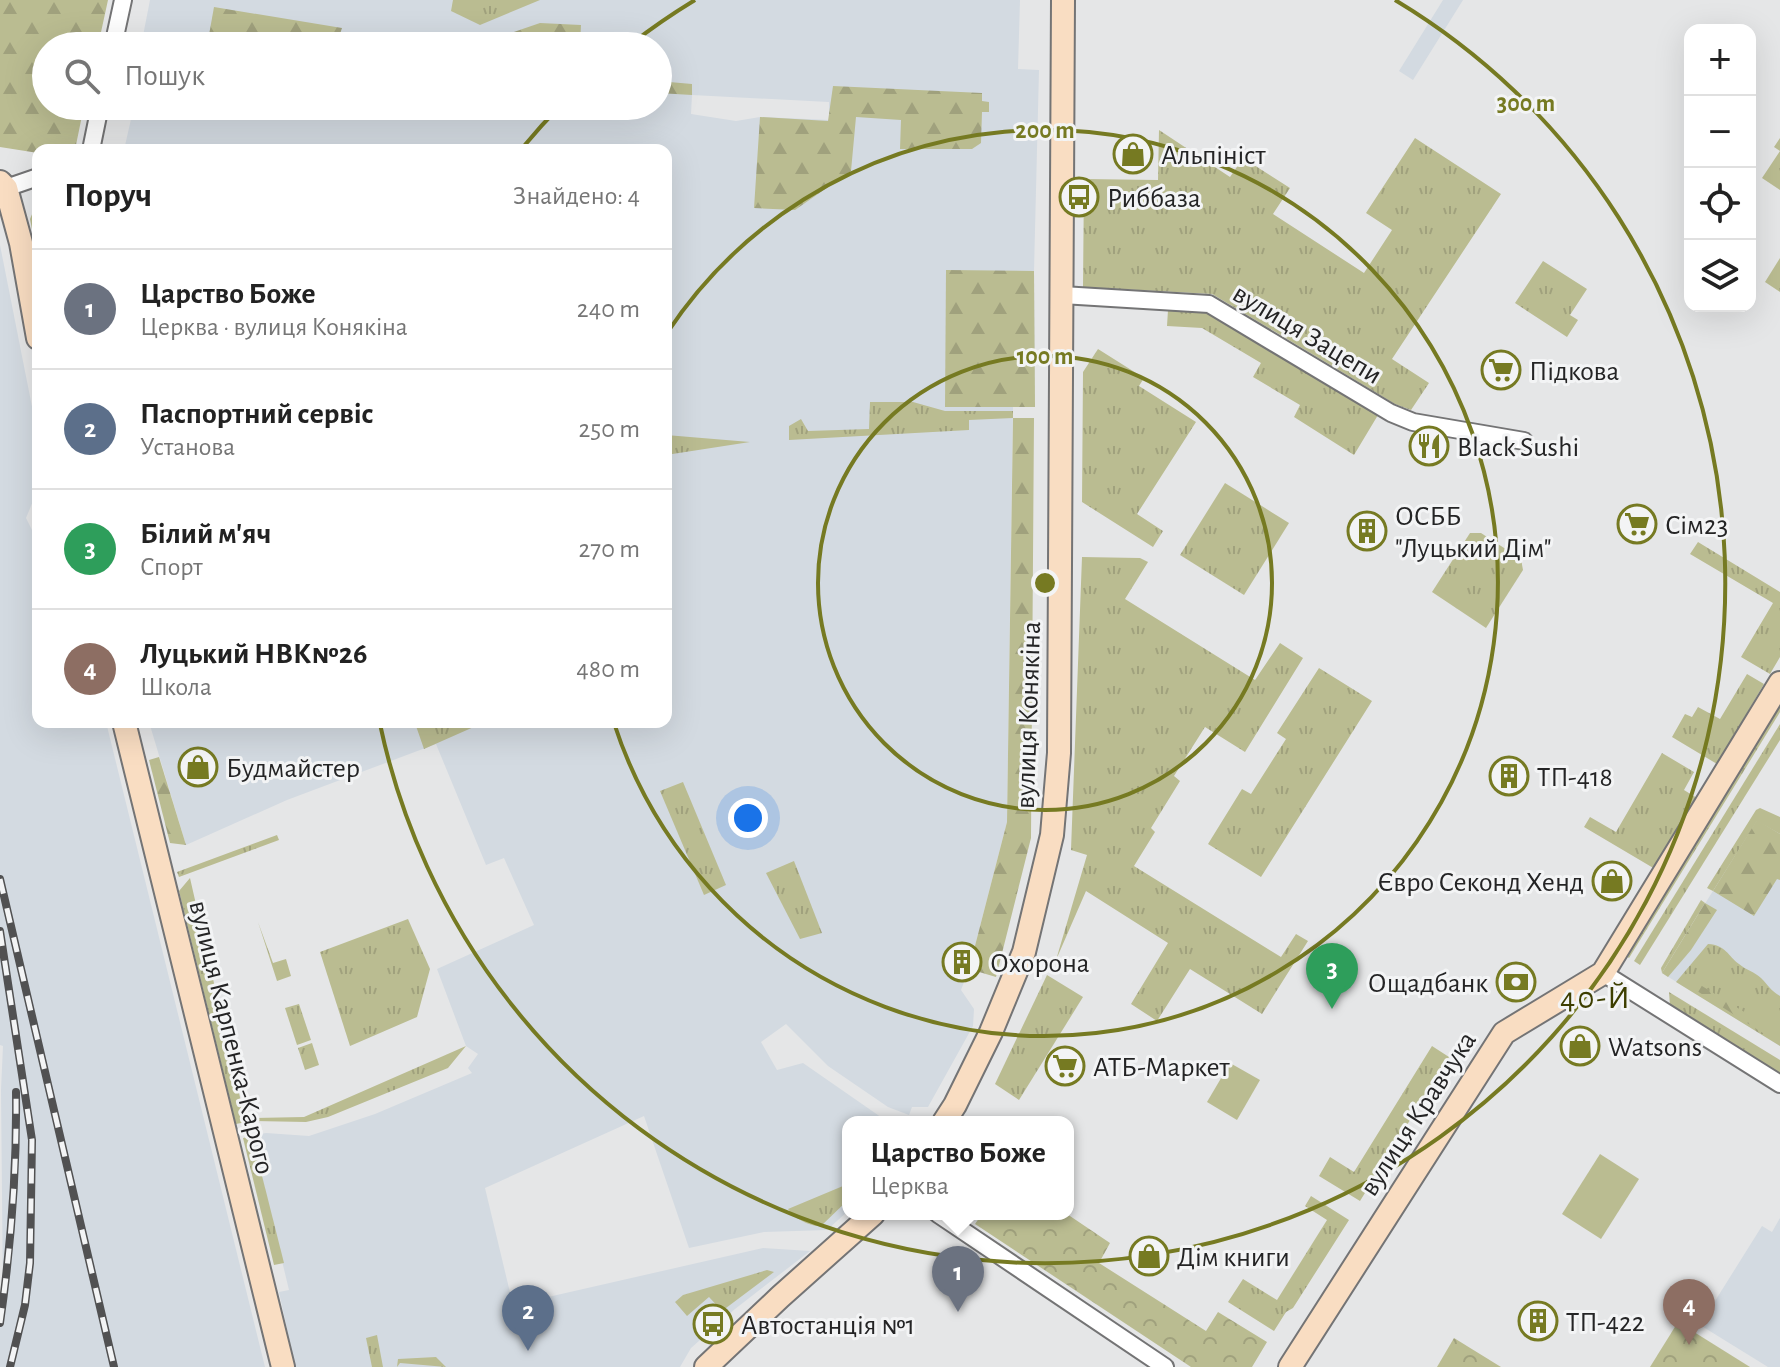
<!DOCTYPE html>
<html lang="uk">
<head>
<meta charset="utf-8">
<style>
	:root { --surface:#fff; --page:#f2f2f2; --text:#222; --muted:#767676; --line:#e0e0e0; --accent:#767a22 }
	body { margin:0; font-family:"Alegreya Sans",sans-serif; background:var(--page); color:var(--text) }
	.controls { position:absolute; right:24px; top:24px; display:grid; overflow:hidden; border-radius:16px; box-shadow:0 8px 32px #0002 }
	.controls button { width:72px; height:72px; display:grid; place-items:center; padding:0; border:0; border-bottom:2px solid var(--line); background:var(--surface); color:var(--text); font:40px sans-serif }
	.you { position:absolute; left:748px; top:818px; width:28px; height:28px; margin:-20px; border:6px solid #fff; border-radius:50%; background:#1a73e8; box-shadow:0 0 0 12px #1a73e833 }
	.badge { display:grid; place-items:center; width:52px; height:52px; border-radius:50%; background:var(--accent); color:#fff; font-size:26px; font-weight:700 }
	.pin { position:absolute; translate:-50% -66px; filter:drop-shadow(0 2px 4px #0008) }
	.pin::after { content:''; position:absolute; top:42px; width:28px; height:24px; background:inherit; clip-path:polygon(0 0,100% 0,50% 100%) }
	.popup { position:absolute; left:842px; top:1116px; width:232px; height:104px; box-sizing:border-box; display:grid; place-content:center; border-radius:16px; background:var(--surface); filter:drop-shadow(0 2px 6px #0005); font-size:26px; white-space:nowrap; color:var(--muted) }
	.popup b { font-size:30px; color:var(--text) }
	.popup::after { content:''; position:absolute; left:50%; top:100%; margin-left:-16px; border:16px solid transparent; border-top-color:var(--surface) }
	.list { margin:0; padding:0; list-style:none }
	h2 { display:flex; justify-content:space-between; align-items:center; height:104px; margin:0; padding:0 32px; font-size:34px }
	h2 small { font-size:26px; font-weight:400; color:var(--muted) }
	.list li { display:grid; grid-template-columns:52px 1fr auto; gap:24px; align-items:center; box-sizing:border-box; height:120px; padding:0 32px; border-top:2px solid var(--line) }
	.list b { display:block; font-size:30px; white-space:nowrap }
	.list p { margin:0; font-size:26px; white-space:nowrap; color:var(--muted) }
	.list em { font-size:26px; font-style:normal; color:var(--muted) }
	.icon { flex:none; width:44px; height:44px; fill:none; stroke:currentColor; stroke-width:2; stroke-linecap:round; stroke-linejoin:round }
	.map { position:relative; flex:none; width:1780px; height:1367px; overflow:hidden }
	.search { position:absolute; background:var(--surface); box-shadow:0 8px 32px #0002; left:32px; top:32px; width:640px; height:88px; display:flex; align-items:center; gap:20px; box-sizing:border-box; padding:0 28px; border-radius:44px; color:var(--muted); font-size:30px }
	.panel { position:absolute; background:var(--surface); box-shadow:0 8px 32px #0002; left:32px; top:144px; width:640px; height:584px; border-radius:16px }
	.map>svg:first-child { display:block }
	.built { fill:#d3dae1; fill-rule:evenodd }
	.grass { fill:url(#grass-tufts) }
	.forest { fill:url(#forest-firs) }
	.park { fill:url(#park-crowns) }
	.garden { fill:#babc91 }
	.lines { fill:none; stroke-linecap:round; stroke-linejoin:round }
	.street-casing { stroke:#747475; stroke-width:20 }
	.secondary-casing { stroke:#747475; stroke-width:26 }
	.street { stroke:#fff; stroke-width:16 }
	.secondary { stroke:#f9ddc2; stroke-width:22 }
	.rail-casing { stroke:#515152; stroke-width:8 }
	.rail { stroke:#f3f4f5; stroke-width:5; stroke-dasharray:15; stroke-linecap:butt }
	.ring { fill:none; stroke:#767a22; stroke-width:4 }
	.labels { text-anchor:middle; stroke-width:6; stroke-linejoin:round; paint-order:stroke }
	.poi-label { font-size:28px; fill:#242425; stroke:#f3f4f5; text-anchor:start }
	.street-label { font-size:28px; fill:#242425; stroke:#f3f4f5 }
	.quarter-label { font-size:32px; letter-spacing:2px; fill:#3d3e00; stroke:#f3f4f5 }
	.centre { fill:#767a22; stroke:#f3f4f5; stroke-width:4 }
	.ring-label { font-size:24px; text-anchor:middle; font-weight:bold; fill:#767a22; stroke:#f3f4f5; stroke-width:6; stroke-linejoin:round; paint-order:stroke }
</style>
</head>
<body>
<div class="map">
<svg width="1780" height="1367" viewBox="0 0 1780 1367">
	<defs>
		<pattern id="grass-tufts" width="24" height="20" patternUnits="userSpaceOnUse" patternTransform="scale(2)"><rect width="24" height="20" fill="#babc91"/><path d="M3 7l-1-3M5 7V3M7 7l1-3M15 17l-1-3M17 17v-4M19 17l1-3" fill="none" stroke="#a0a17d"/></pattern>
		<pattern id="forest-firs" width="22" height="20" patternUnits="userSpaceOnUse" patternTransform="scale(2)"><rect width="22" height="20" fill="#babc91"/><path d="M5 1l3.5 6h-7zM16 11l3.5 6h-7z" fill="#a0a17d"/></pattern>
		<pattern id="park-crowns" width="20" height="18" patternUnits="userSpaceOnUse" patternTransform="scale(2)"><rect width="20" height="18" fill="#babc91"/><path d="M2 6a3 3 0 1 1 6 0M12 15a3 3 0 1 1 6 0" fill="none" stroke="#a0a17d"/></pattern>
	</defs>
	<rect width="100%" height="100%" fill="#e5e6e7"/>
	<g class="built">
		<path d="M150,0h870l-2,69 21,1 -5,201 1,136h-22l-6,415 -38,147 -8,21 13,19 -1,17 -45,81h-16l-3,8 -21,-8 -60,-41 -42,-42 -25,18 16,28 26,-7 85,59h-40v89l-21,19 -63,2 -75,16 -45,-132 -159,72 28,117 250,-57 47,3 -75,58 -44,39 -11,19h-385l-16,-75 10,-2 -37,-154 14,-3 43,3 66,-22 97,-41 -4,-5 10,-14 -12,-8 -29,-77 97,-44 -30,-67 -18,7 -50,-121 -149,56 -101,45 -37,-123h517v-572h-542l10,-44h524v-60h-517zM692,95l137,7v18l-69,-3 -24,4 -45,-7z"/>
		<polygon points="1443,0 1463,0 1413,80 1399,71"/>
		<polygon points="0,245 38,437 38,489 26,518 38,542 38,722 106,722 265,1367 0,1367 0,1306 3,1297 1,1090 3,1046 0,1045"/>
		<polygon points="1757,820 1780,834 1780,1046 1662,973"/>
		<polygon points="1780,1218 1780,1367 1768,1367 1700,1325 1762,1226 1772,1232"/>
	</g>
	<g class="grass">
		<polygon points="453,0 540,0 480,25 451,11"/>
		<polygon points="1159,130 1230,177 1243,158 1290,188 1273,214 1364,273 1392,230 1366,213 1415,138 1501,194 1392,359 1429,383 1411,410 1395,404 1212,294 1083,287 1084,179 1158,180"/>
		<polygon points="1780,138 1780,190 1762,178 1780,151 1774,147"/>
		<polygon points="38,200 38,260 30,219"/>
		<polygon points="1780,258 1780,292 1765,282"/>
		<polygon points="1543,261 1587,289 1570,315 1578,320 1567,337 1515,303"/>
		<polygon points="1168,310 1207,312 1378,415 1354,455 1294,417 1300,405 1253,377 1261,363 1202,328 1167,326"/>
		<polygon points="1098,349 1144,378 1139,386 1196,422 1137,514 1163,531 1153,547 1082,502 1083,372"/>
		<polygon points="870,402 913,402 945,411 1013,411 1013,418 969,420 969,430 789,440 789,426 801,419 808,431 869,429"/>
		<polygon points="666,435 750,442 666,455"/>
		<polygon points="1225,483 1289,523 1244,595 1180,555"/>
		<polygon points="1470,533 1481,533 1521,559 1523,570 1486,628 1432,592"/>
		<polygon points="1698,542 1780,592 1780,657 1770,674 1741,657 1773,603 1690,554"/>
		<polygon points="1082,557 1140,558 1148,562 1125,599 1255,680 1280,643 1303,658 1245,752 1205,727 1174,776 1180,781 1151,828 1155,832 1134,866 1281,957 1296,934 1308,941 1262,1014 1190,969 1157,1021 1131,1004 1168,943 1086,891 1056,960 1087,855 1071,850"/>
		<polygon points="1319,668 1372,701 1261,877 1208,844 1242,789 1251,794 1286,739 1277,733"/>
		<polygon points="1747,674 1764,684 1717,764 1672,737 1685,714 1692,717 1698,707 1720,719"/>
		<polygon points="1780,698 1780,712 1629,958 1623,954"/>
		<polygon points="428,722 485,722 424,749 416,726"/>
		<polygon points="1780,724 1780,740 1640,965 1634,961"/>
		<polygon points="1662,753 1694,772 1684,790 1697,798 1655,869 1584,827 1590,817 1616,832"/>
		<polygon points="683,782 726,885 704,895 660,791"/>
		<polygon points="1760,808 1780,817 1780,834 1757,821 1713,891 1707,888 1756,810"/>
		<polygon points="277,835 279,840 179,877 177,872"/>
		<polygon points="794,861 822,933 800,939 766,873"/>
		<polygon points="190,878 242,1106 246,1115 251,1118 304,1117 466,1046 448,1068 328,1117 306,1122 251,1121 236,1124 179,891"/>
		<polygon points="1701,900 1705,903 1662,973 1661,968"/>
		<polygon points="408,919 430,969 417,1017 350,1046 320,952"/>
		<polygon points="258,922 273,963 286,959 291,976 277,981"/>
		<path d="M1708,944c18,1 20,12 31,20 7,6 16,8 22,14 7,7 10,13 19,18v50l-104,-64z"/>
		<polygon points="1047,975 1083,997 1019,1100 995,1084"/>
		<polygon points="1669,992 1780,1060 1780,1074 1670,1006"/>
		<polygon points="299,1004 311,1040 297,1045 285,1008"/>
		<polygon points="312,1043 319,1065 305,1070 298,1048"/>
		<polygon points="1432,1046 1449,1057 1360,1201 1319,1176 1330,1157 1354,1172"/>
		<polygon points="252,1136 284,1263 274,1265 243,1138"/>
		<path d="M847,1178l1,22 -27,26c-11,1 -27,-8 -33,-17l55,-23z"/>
		<polygon points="1311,1196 1349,1220 1293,1308 1286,1312 1274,1331 1228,1302 1243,1279 1277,1300 1327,1220 1305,1206"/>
		<polygon points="767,1270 774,1272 722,1311 709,1297 687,1316 675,1302 683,1295"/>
		<polygon points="377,1335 383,1367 372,1367 366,1338"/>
		<polygon points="436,1357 446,1367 400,1363 397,1367 398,1359"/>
	</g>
	<g class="forest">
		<polygon points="0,0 108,0 98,46 46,46 46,106 84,106 76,145 62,150 38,150 38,153 0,147"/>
		<polygon points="214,7 342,28 336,46 207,46"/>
		<polygon points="540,23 581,25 580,46 473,46"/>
		<polygon points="658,81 692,84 692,95 658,93"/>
		<polygon points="833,86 982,93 982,101 989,102 989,112 982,112 981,143 972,149 900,149 901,120 856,117 851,171 795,210 754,208 760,117 828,121"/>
		<polygon points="946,270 1034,271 1035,407 945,407"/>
		<polygon points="1013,418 1034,418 1031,838 996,977 969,969 1007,822"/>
		<polygon points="159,757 186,845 170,843 149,760"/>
		<polygon points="1757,820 1780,834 1780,880 1777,879 1754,916 1713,891"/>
		<polygon points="1705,903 1717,910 1691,950 1668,977 1662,973"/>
		<polygon points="1689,978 1780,1034 1780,1044 1683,982 1685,979"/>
	</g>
	<g class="park">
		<polygon points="982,1214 1067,1214 1110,1243 1099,1263 1206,1331 1218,1312 1267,1342 1252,1367 1191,1367 975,1224"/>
		<polygon points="1678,1322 1750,1367 1650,1367"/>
		<polygon points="1454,1338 1501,1367 1437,1367"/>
	</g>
	<g class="garden">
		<polygon points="1230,1063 1260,1080 1237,1120 1207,1102"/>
		<polygon points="1600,1154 1639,1179 1601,1239 1562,1214"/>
	</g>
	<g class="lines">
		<defs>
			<g id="street">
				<polyline points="113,46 123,0"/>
				<polyline points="91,150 100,106"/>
				<polyline points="6,188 38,177"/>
				<polyline points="1062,295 1209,304 1391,413 1413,422 1524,441"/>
				<polyline points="1603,973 1780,1084"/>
				<polyline points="938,1214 1165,1367"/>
			</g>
			<g id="secondary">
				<polyline points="0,182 6,188 21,243 38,338"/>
				<polyline points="124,722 283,1367"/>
				<polyline points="944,1122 955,1105 991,1032 1024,952 1052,835 1059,753 1063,0"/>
				<polyline points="706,1367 780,1297 873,1214"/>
				<polyline points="1290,1367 1504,1033 1603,973 1780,683"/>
			</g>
		</defs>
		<use href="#street" class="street-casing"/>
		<use href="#secondary" class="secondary-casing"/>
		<use href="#street" class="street"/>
		<use href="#secondary" class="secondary"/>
		<defs>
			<g id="rail">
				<polyline points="0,879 114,1367"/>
				<polyline points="0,931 32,1140 30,1263 25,1305 10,1367"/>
				<path d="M0,1323c11,-77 17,-154 16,-231"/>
			</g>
		</defs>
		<use href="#rail" class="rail-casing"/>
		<use href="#rail" class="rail"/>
	</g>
	<g class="ring">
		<circle cx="1045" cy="583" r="227"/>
		<path d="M667 333A453 453 0 1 1 614 723"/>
		<path d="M524 146A680 680 0 0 1 560 106M631 44A680 680 0 0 1 695 0M1395 0A680 680 0 1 1 380 724"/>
	</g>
	<defs>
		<symbol id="shop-ring" viewBox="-11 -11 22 22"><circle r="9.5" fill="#f3f4f5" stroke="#767a22" stroke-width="1.5"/><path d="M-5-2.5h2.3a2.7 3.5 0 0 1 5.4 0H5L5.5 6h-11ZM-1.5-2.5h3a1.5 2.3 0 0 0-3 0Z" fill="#767a22"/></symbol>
		<symbol id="bus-ring" viewBox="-11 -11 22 22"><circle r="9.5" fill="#f3f4f5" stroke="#767a22" stroke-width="1.5"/><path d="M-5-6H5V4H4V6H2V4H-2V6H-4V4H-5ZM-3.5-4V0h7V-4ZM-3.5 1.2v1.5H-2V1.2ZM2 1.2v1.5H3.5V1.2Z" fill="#767a22"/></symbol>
		<symbol id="supermarket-ring" viewBox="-11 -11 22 22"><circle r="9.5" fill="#f3f4f5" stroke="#767a22" stroke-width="1.5"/><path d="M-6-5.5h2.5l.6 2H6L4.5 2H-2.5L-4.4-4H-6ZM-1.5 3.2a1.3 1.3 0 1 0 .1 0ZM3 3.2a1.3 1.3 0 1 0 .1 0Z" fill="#767a22"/></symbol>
		<symbol id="restaurant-ring" viewBox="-11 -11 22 22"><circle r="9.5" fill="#f3f4f5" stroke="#767a22" stroke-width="1.5"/><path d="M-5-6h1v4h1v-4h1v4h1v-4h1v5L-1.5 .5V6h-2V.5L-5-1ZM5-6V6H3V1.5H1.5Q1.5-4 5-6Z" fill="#767a22"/></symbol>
		<symbol id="building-ring" viewBox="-11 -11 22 22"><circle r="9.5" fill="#f3f4f5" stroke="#767a22" stroke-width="1.5"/><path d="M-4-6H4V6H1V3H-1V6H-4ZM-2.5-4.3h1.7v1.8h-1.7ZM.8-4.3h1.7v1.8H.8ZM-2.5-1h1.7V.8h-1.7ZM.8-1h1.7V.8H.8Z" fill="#767a22"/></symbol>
		<symbol id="bank-ring" viewBox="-11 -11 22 22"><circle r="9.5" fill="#f3f4f5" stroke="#767a22" stroke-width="1.5"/><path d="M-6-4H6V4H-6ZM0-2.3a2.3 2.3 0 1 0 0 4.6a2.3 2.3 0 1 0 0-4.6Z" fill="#767a22"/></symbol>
	</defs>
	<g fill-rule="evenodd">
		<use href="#shop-ring" x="1111" y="132" width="44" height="44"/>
		<use href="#bus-ring" x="1057" y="175" width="44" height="44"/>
		<use href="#supermarket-ring" x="1479" y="348" width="44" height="44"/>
		<use href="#restaurant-ring" x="1407" y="424" width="44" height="44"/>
		<use href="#supermarket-ring" x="1615" y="502" width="44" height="44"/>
		<use href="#building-ring" x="1345" y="509" width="44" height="44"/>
		<use href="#shop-ring" x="176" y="745" width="44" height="44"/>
		<use href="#building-ring" x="1487" y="754" width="44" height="44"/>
		<use href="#shop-ring" x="1590" y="859" width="44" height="44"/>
		<use href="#building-ring" x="940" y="940" width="44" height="44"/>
		<use href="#bank-ring" x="1494" y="960" width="44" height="44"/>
		<use href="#shop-ring" x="1558" y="1024" width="44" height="44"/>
		<use href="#supermarket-ring" x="1043" y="1044" width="44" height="44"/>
		<use href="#shop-ring" x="1127" y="1234" width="44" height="44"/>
		<use href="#building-ring" x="1516" y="1299" width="44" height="44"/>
		<use href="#bus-ring" x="691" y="1302" width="44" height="44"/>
	</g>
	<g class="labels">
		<g class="poi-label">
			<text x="1161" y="164">Альпініст</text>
			<text x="1107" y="207">Риббаза</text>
			<text x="1529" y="380">Підкова</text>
			<text x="1457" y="456">Black Sushi</text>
			<text x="1395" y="525">ОСББ<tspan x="1395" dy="32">"Луцький Дім"</tspan></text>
			<text x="1665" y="534">Сім23</text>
			<text x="226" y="777">Будмайстер</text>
			<text x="1537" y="786">ТП-418</text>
			<text x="1584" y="891" text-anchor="end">Євро Секонд Хенд</text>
			<text x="990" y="972">Охорона</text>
			<text x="1488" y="992" text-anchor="end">Ощадбанк</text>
			<text x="1608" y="1056">Watsons</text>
			<text x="1093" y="1076">АТБ-Маркет</text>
			<text x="1177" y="1266">Дім книги</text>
			<text x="1566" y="1331">ТП-422</text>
			<text x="741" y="1334">Автостанція №1</text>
		</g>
		<g class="street-label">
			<text transform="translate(1308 333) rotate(31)" y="10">вулиця Зацепи</text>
			<text transform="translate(1027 715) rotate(-88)" y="10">вулиця Конякіна</text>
			<text transform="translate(233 1037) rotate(76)" y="10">вулиця Карпенка-Карого</text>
			<text transform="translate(1417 1113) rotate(-57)" y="10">вулиця Кравчука</text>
		</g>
		<g class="quarter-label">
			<text x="1596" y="1008">40-Й</text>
		</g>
	</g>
	<circle cx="1045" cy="583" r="12" class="centre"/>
	<g class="ring-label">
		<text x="1526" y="111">300 m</text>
		<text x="1045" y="138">200 m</text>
		<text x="1045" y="364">100 m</text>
	</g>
</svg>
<div class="controls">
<button>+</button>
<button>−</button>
<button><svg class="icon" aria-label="locate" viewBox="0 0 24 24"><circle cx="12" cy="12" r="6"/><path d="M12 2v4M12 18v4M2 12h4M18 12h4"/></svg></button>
<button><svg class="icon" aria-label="layers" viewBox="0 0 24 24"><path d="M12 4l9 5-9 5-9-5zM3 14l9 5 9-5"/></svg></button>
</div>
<div class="you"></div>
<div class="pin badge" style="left:958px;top:1312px;background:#6b7280">1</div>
<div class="popup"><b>Царство Боже</b>Церква</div>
<div class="pin badge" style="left:528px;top:1351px;background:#5c6f8a">2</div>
<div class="pin badge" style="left:1332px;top:1009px;background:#2e9e5b">3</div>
<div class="pin badge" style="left:1689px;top:1345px;background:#8d6e63">4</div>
<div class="search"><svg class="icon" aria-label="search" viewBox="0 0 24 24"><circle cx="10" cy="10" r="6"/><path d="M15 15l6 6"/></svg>Пошук</div>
<section class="panel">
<h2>Поруч<small>Знайдено: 4</small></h2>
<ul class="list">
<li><span class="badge" style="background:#6b7280">1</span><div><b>Царство Боже</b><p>Церква · вулиця Конякіна</p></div><em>240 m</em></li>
<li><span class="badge" style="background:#5c6f8a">2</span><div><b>Паспортний сервіс</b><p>Установа</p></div><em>250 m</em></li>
<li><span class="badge" style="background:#2e9e5b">3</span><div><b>Білий м'яч</b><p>Спорт</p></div><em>270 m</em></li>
<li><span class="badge" style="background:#8d6e63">4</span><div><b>Луцький НВК№26</b><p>Школа</p></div><em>480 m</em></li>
</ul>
</section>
</div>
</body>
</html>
